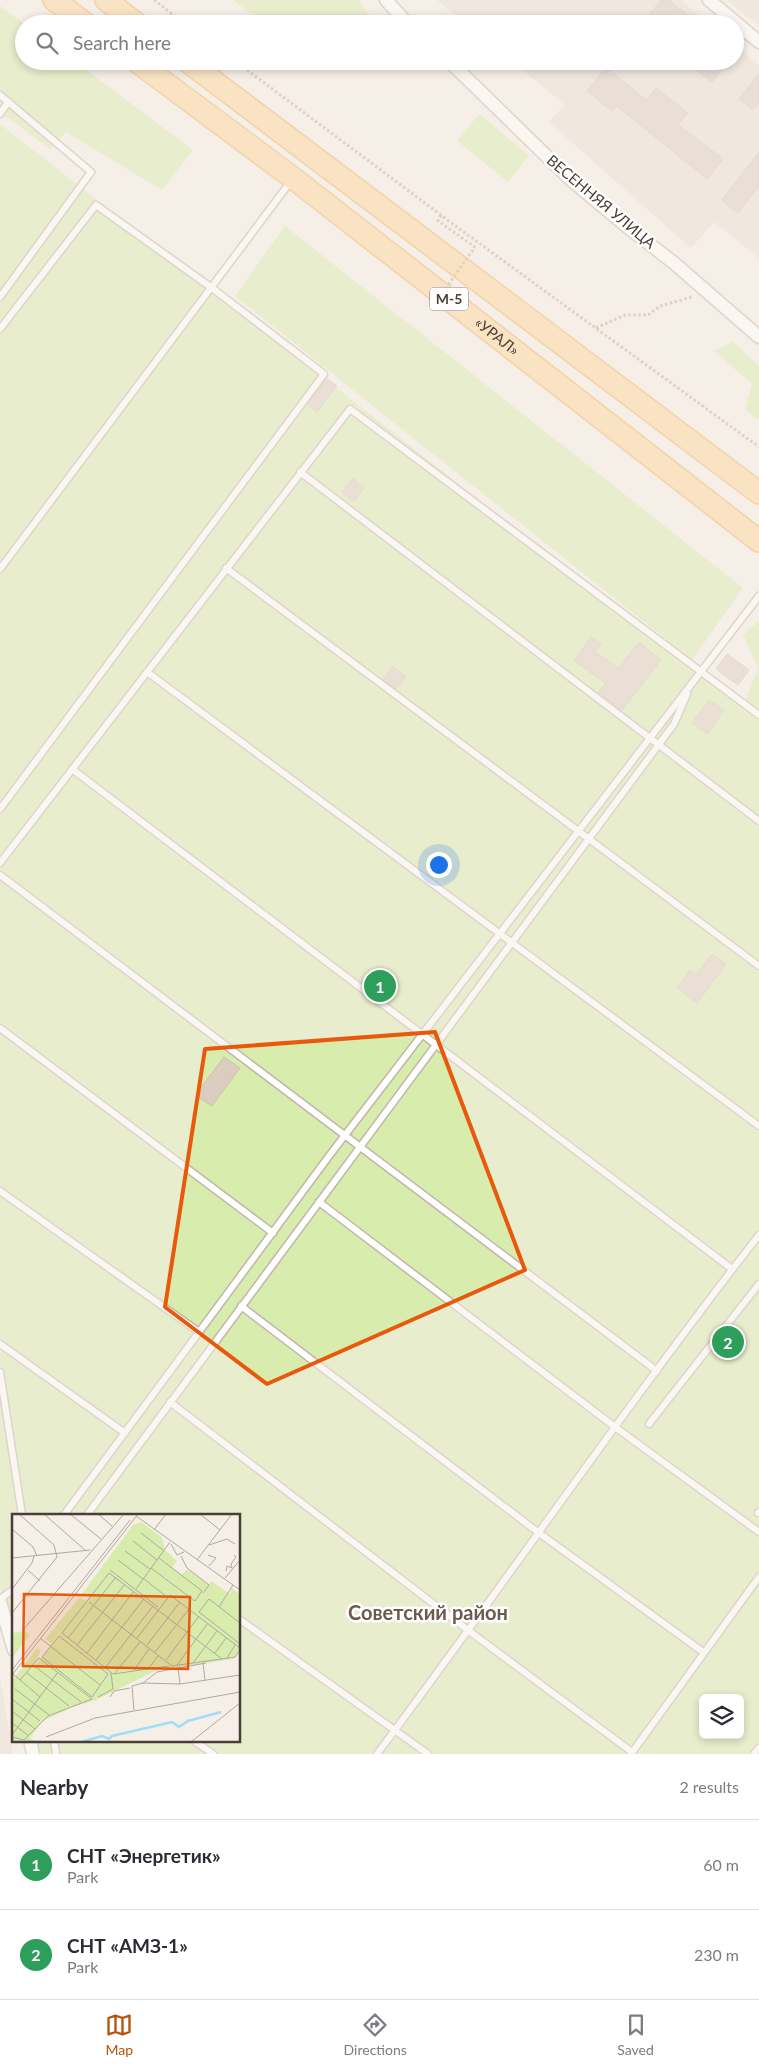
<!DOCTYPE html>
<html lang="en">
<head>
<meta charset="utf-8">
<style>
	:root { --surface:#fff; --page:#f2f2f3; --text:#2b2b33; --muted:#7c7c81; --line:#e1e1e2; --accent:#b45309 }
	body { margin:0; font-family:Lato,sans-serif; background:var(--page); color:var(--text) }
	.controls { position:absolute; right:15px; bottom:15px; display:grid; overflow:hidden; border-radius:8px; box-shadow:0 2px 8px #0003 }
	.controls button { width:45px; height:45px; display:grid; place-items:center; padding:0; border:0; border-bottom:1px solid var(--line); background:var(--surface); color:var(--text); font:25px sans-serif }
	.you { position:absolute; left:438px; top:864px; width:18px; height:18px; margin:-12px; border:4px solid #fff; border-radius:50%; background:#1a73e8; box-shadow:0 0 0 8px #1a73e833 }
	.badge { display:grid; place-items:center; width:32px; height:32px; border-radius:50%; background:var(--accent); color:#fff; font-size:16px; font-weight:700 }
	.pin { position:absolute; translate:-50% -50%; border:2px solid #fff; box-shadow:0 1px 5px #0006 }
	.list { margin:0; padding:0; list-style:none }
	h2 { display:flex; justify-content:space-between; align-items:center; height:65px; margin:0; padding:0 20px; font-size:21px }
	h2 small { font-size:16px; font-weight:400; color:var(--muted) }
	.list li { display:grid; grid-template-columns:32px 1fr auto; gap:15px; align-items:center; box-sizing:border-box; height:90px; padding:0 20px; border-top:1px solid var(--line) }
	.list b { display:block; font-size:19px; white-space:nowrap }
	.list p { margin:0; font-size:16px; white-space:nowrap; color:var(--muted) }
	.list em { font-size:16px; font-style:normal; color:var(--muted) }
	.icon { flex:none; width:28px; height:28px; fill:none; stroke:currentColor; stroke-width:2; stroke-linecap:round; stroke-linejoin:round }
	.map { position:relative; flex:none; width:759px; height:1754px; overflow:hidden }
	.search { position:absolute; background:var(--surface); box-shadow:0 2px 8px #0003; left:15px; right:15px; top:15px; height:55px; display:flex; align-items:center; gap:12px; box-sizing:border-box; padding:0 18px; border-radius:28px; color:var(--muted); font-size:19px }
	.sheet { height:245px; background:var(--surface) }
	nav { display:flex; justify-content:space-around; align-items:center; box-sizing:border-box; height:70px; border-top:1px solid var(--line); background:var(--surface); font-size:14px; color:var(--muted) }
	nav a { display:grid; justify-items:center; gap:2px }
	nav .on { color:var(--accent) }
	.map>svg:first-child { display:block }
	.residential { fill:#e9e0d5 }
	.green { fill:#d8ecad; fill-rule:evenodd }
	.building { fill:#daccbf; stroke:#d3c0af }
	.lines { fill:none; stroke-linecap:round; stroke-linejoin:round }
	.service-casing { stroke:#c1b6a9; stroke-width:9 }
	.minor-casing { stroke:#c1b6a9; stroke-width:15 }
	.primary-casing { stroke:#edb05e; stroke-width:24 }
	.path { stroke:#c4b099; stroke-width:3; stroke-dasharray:2.5 2.5; stroke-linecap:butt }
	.service { stroke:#fff; stroke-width:6 }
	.minor { stroke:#fff; stroke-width:12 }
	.primary { stroke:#ffd496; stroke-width:21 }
	.path-bridge { stroke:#c4b099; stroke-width:3; stroke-dasharray:2.5 2.5; stroke-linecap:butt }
	.marked { fill:none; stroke:#e8590c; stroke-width:4; stroke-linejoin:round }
	.labels { text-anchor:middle; stroke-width:5; stroke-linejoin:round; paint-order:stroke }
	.shield { fill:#fff; stroke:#807972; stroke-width:1 }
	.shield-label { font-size:14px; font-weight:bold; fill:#493f36 }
	.street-label { font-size:15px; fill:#493f36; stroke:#fff }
	.district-label { font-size:20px; font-weight:bold; fill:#6c5b4c; stroke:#fff }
	.inset-river { fill:none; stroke:#a0ddf6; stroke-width:2.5 }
	.inset-road { fill:none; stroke:#b0a9a0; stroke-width:1 }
	.view { fill:#e8590c; fill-opacity:0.15; stroke:#e8590c; stroke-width:2.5 }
	.inset-edge { fill:none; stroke:#493f36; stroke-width:2.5 }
</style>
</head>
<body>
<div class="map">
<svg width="759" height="1754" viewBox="0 0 759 1754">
	<rect width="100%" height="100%" fill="#f5efe7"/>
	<g class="residential">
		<polygon points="437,0 681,0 710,24 466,24"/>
		<polygon points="727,0 759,0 759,26"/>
		<polygon points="735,45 759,65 759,258 714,222 691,248 549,122 565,105 512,61 735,61"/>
		<polygon points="0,1677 13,1754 0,1754"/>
	</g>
	<g class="green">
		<polygon points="233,0 358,0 370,15 363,24 264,24"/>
		<polygon points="0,6 24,24 24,61 74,61 193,150 162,190 66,132 50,149 0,112"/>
		<polygon points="313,61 334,61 326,71"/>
		<polygon points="479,114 529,155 508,182 457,141"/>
		<path d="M0,124l743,583 15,-39 -15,-33 16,-14v1133h-730l-2,-14h212v-225h-225v150l-14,-79zM703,1698h37v37h-37z"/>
		<polygon points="285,226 743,588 692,660 235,296"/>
		<polygon points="733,342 759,366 759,420 745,409 752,384 714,351"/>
	</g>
	<g class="building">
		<polygon points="661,0 669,0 699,24 653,24 646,19"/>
		<polygon points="685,61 728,61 712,82"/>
		<polygon points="606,67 646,100 656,88 688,113 678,125 723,159 707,179 617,106 612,111 587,91"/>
		<polygon points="759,73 759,103 753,110 739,99"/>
		<polygon points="759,152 759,186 738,213 722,200"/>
		<polygon points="327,379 337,386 317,412 308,404"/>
		<polygon points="353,478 364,488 354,501 342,492"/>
		<polygon points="591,637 601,644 595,652 618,668 639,642 661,660 622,710 598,692 606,683 574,661"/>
		<polygon points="727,654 749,670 738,685 716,669"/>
		<polygon points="393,666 406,677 396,689 383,679"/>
		<polygon points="709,700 724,710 708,734 692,723"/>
		<polygon points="712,954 726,964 697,1003 677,988 690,970 696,975"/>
		<polygon points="224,1057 240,1068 212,1106 195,1095"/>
	</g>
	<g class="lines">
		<defs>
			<g id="service">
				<polyline points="0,95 91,172 0,297"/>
				<polyline points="0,114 8,102"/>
				<polyline points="0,329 96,205 212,288 324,374 0,809"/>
				<polyline points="300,472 759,821"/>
				<polyline points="226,568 759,966"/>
				<polyline points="0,569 291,181"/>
				<polyline points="147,672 759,1126"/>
				<polyline points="72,769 732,1269"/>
				<polyline points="0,863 350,409 759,715"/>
				<polyline points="0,875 657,1371"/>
				<polyline points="0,1028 273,1233"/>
				<polyline points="0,1191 199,1332"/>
				<polyline points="319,1202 615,1427 759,1532"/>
				<polyline points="241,1306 539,1533 703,1652"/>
				<polyline points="0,1344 125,1433"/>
				<polyline points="0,1372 22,1515"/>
				<polyline points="170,1402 469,1631 632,1752"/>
				<polyline points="649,1424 759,1284"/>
				<polyline points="758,1513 759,1512"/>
				<polyline points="64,1515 329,1156 759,596"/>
				<polyline points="87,1515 674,724 687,694"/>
				<polyline points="0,1599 14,1589"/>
				<polyline points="239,1619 428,1754"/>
				<polyline points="54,1740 56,1754"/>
				<polyline points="193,1740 213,1754"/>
				<path d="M377,1754c129,-172 250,-350 382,-519"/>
				<polyline points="631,1754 759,1577"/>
				<polyline points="754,1754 759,1748"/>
			</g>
			<g id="minor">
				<polyline points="386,0 408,24"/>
				<polyline points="709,0 759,42"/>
				<polyline points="449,61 570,179 625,225 674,263 759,337"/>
				<polyline points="0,1602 14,1650"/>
				<polyline points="30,1740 33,1754"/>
			</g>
			<g id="primary">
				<polyline points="54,0 86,24"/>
				<polyline points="106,0 137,24"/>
				<path id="s1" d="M136,61l157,117 466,363"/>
				<polyline points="187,61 759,493"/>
			</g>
		</defs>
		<use href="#service" class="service-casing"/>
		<use href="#minor" class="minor-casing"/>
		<use href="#primary" class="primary-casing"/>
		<g class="path">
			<polyline points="154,0 185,24"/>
			<polyline points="235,61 461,230 759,447"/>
			<polyline points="441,215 438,221 475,247"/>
			<polyline points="596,328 625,315 648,315 660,306 692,297"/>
		</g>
		<use href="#service" class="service"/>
		<use href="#minor" class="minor"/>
		<use href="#primary" class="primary"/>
		<polyline class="path-bridge" points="434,305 475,247"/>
	</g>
	<path d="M0 0H759V1754H0ZM435,1032l90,238 -258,114 -102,-77 40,-258z" fill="#f5efe7" fill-opacity=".55" fill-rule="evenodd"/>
	<path class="marked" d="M435,1032l90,238 -258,114 -102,-77 40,-258z"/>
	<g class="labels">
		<rect class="shield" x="430" y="287.5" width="38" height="23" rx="4"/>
		<g class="shield-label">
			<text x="449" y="304">М-5</text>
		</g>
		<g class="street-label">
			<text transform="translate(601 202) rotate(40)" y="5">ВЕСЕННЯЯ УЛИЦА</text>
			<text dy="5" stroke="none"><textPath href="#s1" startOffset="454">«УРАЛ»</textPath></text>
		</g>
		<g class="district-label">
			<text x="428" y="1620">Советский район</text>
		</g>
	</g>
	<g transform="translate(12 1514)">
		<rect width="228" height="228" fill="#f5efe7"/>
		<path d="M129,8l21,15 3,13 12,11 -5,6 10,8 5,-6 22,15 2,-3 19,13 2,-6 7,6v6l-8,-6 9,7 -1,51 -5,7 -79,12 -59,29 -24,7 -31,15 -11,16 5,3h-23v-60l25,-33 4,3 -11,21 38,-48 -17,20 -6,-5 35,-42 7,5 3,-5 -8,-3 51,-69zM13,117l5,4 -18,23v-25z" fill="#d8ecad"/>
		<path class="inset-river" d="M11,228h18M69,228l21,-6 7,3 3,-3 60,-14 7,5 9,-6 33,-9"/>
		<path class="inset-road" d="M32,0l42,37M58,0l31,25M86,0l14,12M188,0l20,16M124,2l104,74M0,15l21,18 4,9M142,16l12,-16M129,19l23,18M121,27l24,19M159,30l6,11 7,-3M197,31l18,-6 8,5M113,37l25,18M196,41l8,3 -7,8M169,42l6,12 22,17 -6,8M0,44l78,-8M106,46l25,19M185,46l35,-46M139,54l44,33 7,-10 -43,-33M16,56l12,11M98,56l48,37M214,57l1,-5 5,2 -1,-4 5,-7 -2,-2M213,64l15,-18M132,65l23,18M0,75l20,-26 2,-7M124,75l34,-47M77,88l83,64 63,-9 5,-7M207,93l14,-22M0,99l45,-56 -3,-12 -35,-31M228,109l-31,-24 -10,13 41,32M10,117l102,-117M47,122l49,38 -16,23 -50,-40zM28,124l60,47M56,124l48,-61M125,124l33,-43 70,53M65,131l48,-61M135,131l33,-43M143,138l34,-43M75,139l47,-62M203,139l11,-15M215,144l8,-13M84,146l48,-61M154,146l33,-44M181,149l24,-32M191,149l2,17M21,151l48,37M165,151l31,-42M157,152l-56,8 -51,-41 47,-60 113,86M166,153l2,17M93,154l48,-62M137,154l9,-12M0,156l118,-150M122,156l15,-21M15,159l42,33M103,159l25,-31M1,160l27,23M0,161l126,-161M131,169l37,1 60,-9M3,175l34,26M86,183l15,-8 -2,-16M98,183l4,-6 16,-3M0,185l28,22M122,196l-2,-24 11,-3 14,-11 49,-9M0,197l23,18M0,209l17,13M0,221l46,-63M0,223l12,3 24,-24 44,-17 -53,-41 -19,22M34,223l49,-19 145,-26M179,228l49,-39"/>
		<path class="view" d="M12,80l166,3 -2,72 -165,-3z"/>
		<rect width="228" height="228" class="inset-edge"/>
	</g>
</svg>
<div class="controls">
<button><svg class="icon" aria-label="layers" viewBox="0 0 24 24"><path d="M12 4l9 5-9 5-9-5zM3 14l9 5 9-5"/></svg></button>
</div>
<div class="you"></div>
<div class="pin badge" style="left:380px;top:986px;background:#2e9e5b">1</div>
<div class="pin badge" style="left:728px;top:1342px;background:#2e9e5b">2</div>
<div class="search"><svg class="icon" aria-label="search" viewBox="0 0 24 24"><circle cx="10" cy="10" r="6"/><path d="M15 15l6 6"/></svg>Search here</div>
</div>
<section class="sheet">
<h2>Nearby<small>2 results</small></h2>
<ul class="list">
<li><span class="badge" style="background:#2e9e5b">1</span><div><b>СНТ «Энергетик»</b><p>Park</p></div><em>60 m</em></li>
<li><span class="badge" style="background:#2e9e5b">2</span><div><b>СНТ «АМЗ-1»</b><p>Park</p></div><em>230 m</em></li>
</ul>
</section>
<nav>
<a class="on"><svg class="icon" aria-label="map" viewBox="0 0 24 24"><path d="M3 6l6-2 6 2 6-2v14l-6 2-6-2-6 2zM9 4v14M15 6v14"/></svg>Map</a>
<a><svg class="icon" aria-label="directions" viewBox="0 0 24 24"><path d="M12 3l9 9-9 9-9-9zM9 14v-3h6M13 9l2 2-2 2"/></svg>Directions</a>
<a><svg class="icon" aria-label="saved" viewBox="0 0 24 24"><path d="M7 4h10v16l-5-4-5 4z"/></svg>Saved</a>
</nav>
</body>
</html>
